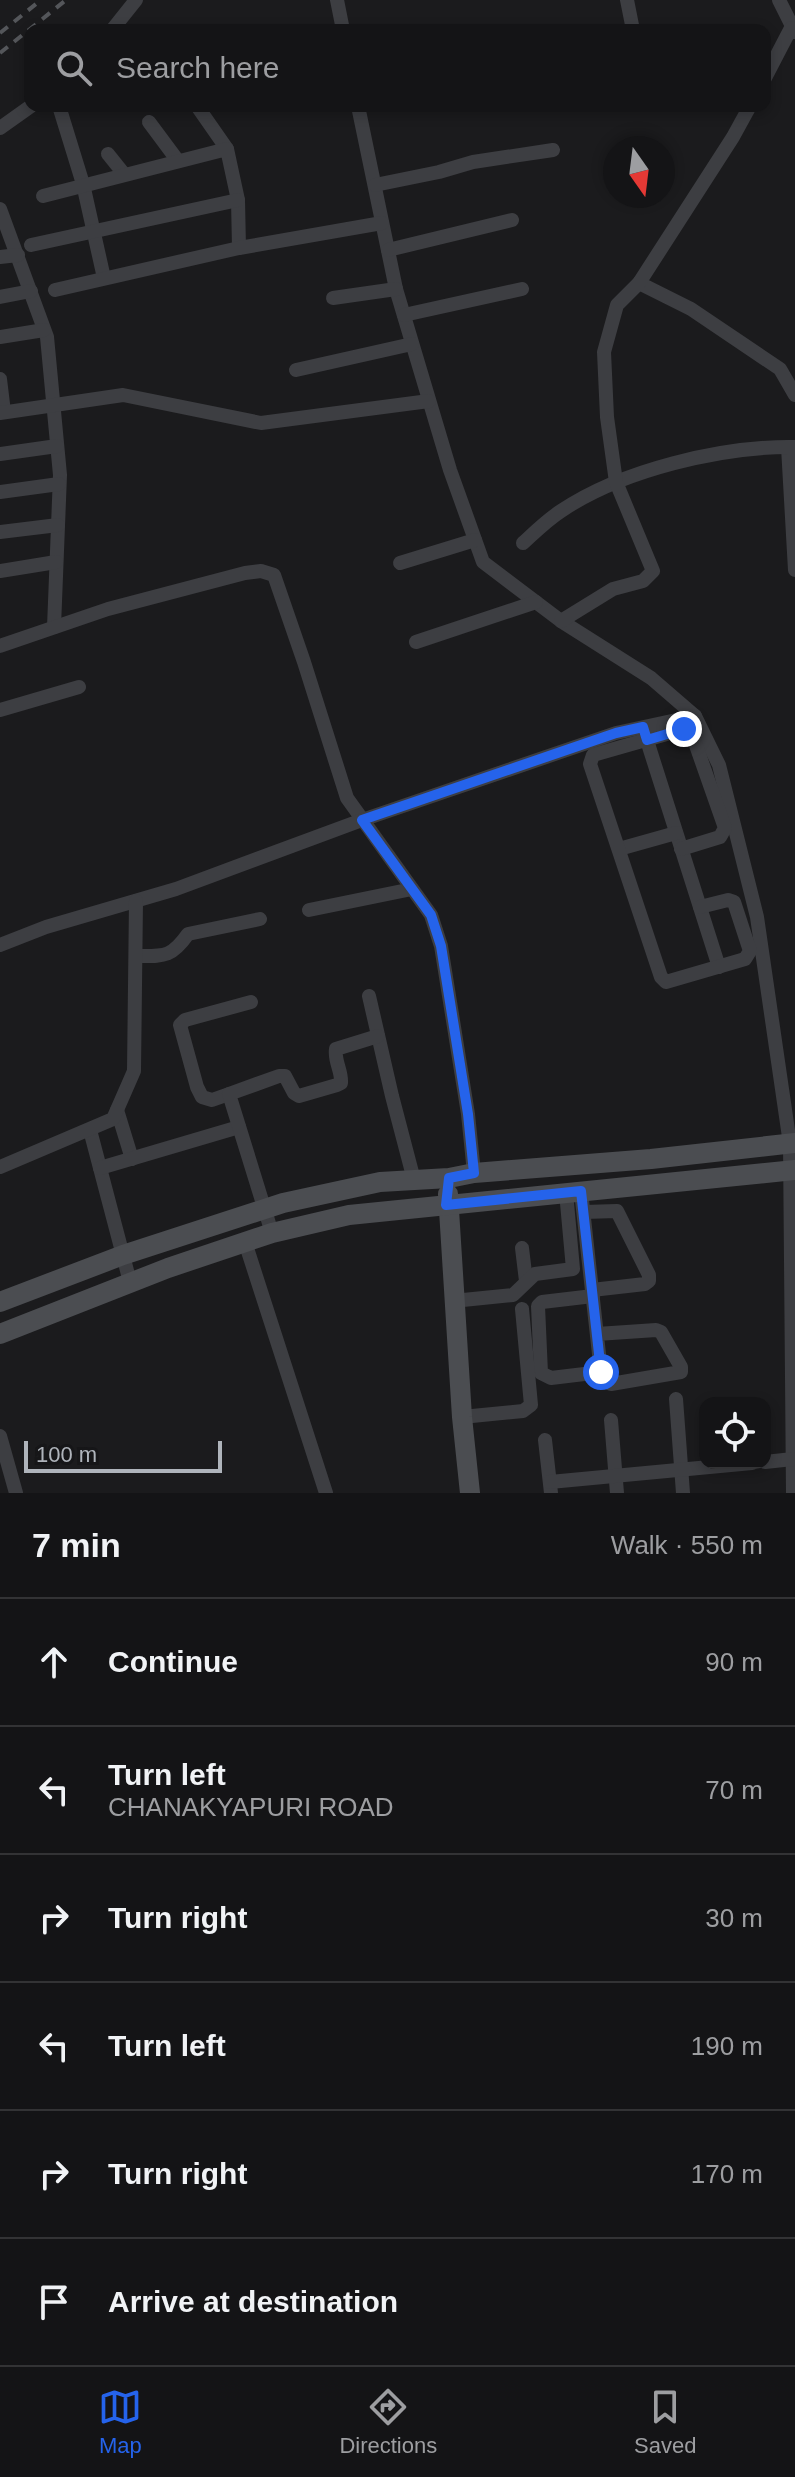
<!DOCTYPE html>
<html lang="en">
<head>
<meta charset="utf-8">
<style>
	:root { --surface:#141416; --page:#1d1d1f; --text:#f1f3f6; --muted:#9d9ea1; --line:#333335; --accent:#2563eb }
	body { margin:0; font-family:Helvetica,sans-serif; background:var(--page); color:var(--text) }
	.controls { position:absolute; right:24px; bottom:24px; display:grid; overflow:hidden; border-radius:16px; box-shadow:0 4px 12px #0003 }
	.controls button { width:72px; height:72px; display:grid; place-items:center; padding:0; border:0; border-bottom:2px solid var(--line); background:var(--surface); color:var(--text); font:40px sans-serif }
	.compass { position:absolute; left:603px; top:136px; width:72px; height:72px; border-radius:50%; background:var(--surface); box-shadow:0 4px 12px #0003; rotate:166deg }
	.scale { position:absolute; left:24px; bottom:20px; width:198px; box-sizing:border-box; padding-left:8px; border:4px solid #afb4bb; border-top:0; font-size:22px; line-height:28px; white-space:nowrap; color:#afb4bb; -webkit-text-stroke:6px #161618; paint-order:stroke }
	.stop { position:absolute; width:24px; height:24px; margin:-18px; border:6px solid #2563eb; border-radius:50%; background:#fff }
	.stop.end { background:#2563eb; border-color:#fff; box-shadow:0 2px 8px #0008 }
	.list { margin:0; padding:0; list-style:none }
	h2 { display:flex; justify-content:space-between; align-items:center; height:104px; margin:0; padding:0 32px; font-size:34px }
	h2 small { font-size:26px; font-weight:400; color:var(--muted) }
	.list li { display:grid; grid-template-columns:52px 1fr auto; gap:24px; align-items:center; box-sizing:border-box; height:128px; padding:0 32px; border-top:2px solid var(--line) }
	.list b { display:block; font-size:30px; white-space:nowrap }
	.list p { margin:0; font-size:26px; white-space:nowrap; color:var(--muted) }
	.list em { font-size:26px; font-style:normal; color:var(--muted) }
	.icon { flex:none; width:44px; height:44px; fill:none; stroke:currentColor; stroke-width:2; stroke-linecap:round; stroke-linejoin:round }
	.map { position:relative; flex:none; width:795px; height:1493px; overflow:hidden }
	.search { position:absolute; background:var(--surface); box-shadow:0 4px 12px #0003; left:24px; right:24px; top:24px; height:88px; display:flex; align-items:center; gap:20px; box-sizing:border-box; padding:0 28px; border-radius:16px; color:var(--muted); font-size:30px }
	.sheet { height:872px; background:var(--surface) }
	nav { display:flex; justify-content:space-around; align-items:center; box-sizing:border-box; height:112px; border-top:2px solid var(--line); background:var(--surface); font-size:22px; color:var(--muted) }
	nav a { display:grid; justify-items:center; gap:4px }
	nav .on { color:var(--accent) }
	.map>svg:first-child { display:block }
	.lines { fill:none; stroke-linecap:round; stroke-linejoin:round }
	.street { stroke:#3d3e42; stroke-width:14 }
	.secondary { stroke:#4b4d51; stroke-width:20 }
	.rail { stroke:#54565a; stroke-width:4; stroke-dasharray:10 8; stroke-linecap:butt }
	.route { stroke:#2563eb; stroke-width:10 }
</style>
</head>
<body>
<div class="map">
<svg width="795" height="1493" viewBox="0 0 795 1493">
	<rect width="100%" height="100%" fill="#1b1b1d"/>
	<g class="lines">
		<g class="street">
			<polyline points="337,0 343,30"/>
			<polyline points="627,0 633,30"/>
			<polyline points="779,0 795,32"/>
			<polyline points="112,30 136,0"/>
			<polyline points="765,78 791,28"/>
			<polyline points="59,106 83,184 104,278"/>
			<polyline points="197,106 227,149"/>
			<polyline points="358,106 396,289 450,470 483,562 561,621 651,678 695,716 719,765 757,917 790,1144 793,1493"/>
			<polyline points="149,122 178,161"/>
			<polyline points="0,128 31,106"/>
			<polyline points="108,154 124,174"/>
			<polyline points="375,185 439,172 473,162 553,150"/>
			<polyline points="43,196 227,149 238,200 239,248"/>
			<polyline points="0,209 47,337 60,475 54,627"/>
			<polyline points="31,245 238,200"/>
			<polyline points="388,250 512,220"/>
			<polyline points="0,257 18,255"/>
			<polyline points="639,283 691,309 780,369 795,395"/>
			<polyline points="55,290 239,248 382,223"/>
			<polyline points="0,297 31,291"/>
			<polyline points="333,298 396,289"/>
			<polyline points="404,315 522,289"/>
			<polyline points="0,337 44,330"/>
			<polyline points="296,370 412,344"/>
			<polyline points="0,379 4,412"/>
			<polyline points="0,413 123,395 261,423 429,401"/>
			<polyline points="788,447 795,570"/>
			<polyline points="0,454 57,446"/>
			<polyline points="0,492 59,484"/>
			<polyline points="0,532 58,525"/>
			<path d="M523,543c12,-11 24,-23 38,-32 61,-41 161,-65 234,-64"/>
			<polyline points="400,563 475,540"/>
			<polyline points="0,571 56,562"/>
			<polyline points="561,621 613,589 643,581 653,571 616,482 607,417 604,352 617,305 639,283 733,137 750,106"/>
			<polyline points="416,642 536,602"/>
			<polyline points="0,646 108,609 245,573 261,571 274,575 304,662 347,798 431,915 441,946 468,1114 474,1173"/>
			<polyline points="0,710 79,687"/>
			<polyline points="644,731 719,967"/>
			<polyline points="619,849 676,833"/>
			<polyline points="681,849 720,837 725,828 691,731 684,729 593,755 590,764 661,977 666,982 745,959 750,951 734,902 728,900 700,907"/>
			<polyline points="309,910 412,889"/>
			<polyline points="0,945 46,927 176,889 362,820 616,733 695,716"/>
			<path d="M136,956c28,0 35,2 52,-22l72,-15"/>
			<polyline points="369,996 392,1096 414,1180"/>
			<polyline points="229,1094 212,1100 202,1097 197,1087 180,1025 185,1020 251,1002"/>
			<polyline points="117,1110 132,1159"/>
			<polyline points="90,1130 130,1282"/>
			<polyline points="0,1167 113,1119 134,1071 136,901"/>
			<polyline points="100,1168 239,1127"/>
			<polyline points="581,1191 601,1372 603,1381 611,1384 681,1372 681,1367 661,1332 656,1330 597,1334"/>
			<polyline points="584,1212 617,1211 649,1275 649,1281 645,1284 592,1290"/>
			<path d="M272,1233l-43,-139 50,-18h6l9,17 5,3 38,-11 4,-2c1,-12 -7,-22 -5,-34l42,-13"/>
			<polyline points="245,1242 326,1493"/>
			<polyline points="522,1248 526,1281"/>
			<polyline points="593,1296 542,1302 538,1306 541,1373 551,1378 601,1372"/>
			<polyline points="453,1301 513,1295 535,1274 573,1269 566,1192"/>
			<polyline points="676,1399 683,1493"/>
			<polyline points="462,1417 523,1411 531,1405 522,1309"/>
			<polyline points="611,1420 617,1493"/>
			<polyline points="0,1436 16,1493"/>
			<polyline points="545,1440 551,1493"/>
			<polyline points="765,1462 793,1459"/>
			<polyline points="550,1482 752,1463"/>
		</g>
		<g class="secondary">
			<polyline points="448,1194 462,1417 470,1493"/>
			<polyline points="0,1302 123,1255 283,1203 380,1182 449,1178 474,1173 651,1159 795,1143"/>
			<polyline points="0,1334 168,1268 272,1233 349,1215 795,1170"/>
		</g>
		<g class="rail">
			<polyline points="0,33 41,0"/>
			<polyline points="0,53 66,0"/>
		</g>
	</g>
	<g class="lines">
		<polyline class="route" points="601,1372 581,1191 446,1205 449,1178 474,1173 468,1114 441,946 431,915 362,820 616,733 643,727 647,740 684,729"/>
	</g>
</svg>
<div class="controls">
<button><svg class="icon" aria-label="locate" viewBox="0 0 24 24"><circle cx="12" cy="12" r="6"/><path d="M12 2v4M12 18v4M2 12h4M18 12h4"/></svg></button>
</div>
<svg class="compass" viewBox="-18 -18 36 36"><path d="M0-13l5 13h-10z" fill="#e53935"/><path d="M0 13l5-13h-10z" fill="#9d9ea1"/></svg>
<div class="scale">100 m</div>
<div class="stop" style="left:601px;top:1372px"></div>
<div class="stop end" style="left:684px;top:729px"></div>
<div class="search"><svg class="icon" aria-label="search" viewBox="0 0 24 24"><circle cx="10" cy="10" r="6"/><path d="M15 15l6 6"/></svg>Search here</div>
</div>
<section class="sheet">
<h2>7 min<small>Walk · 550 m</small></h2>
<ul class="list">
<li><svg class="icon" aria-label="ahead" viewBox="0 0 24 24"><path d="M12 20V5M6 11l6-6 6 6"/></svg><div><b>Continue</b></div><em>90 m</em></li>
<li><svg class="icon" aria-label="left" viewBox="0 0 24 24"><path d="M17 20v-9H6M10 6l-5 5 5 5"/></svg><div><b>Turn left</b><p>CHANAKYAPURI ROAD</p></div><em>70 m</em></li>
<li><svg class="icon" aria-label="right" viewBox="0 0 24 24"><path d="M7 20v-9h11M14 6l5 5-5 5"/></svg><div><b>Turn right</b></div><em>30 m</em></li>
<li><svg class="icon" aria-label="left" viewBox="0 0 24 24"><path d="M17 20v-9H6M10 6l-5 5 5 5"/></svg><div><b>Turn left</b></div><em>190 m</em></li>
<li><svg class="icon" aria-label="right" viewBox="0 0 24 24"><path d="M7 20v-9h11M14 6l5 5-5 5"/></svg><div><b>Turn right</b></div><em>170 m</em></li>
<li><svg class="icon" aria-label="arrive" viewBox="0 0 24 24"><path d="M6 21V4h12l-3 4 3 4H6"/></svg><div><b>Arrive at destination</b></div></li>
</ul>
</section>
<nav>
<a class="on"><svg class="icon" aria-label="map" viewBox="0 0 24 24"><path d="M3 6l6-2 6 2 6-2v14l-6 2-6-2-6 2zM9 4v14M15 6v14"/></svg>Map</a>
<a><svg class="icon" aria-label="directions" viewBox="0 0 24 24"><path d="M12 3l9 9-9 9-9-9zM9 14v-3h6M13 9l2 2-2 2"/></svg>Directions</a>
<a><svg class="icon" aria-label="saved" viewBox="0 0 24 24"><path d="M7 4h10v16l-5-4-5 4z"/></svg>Saved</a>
</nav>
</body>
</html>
